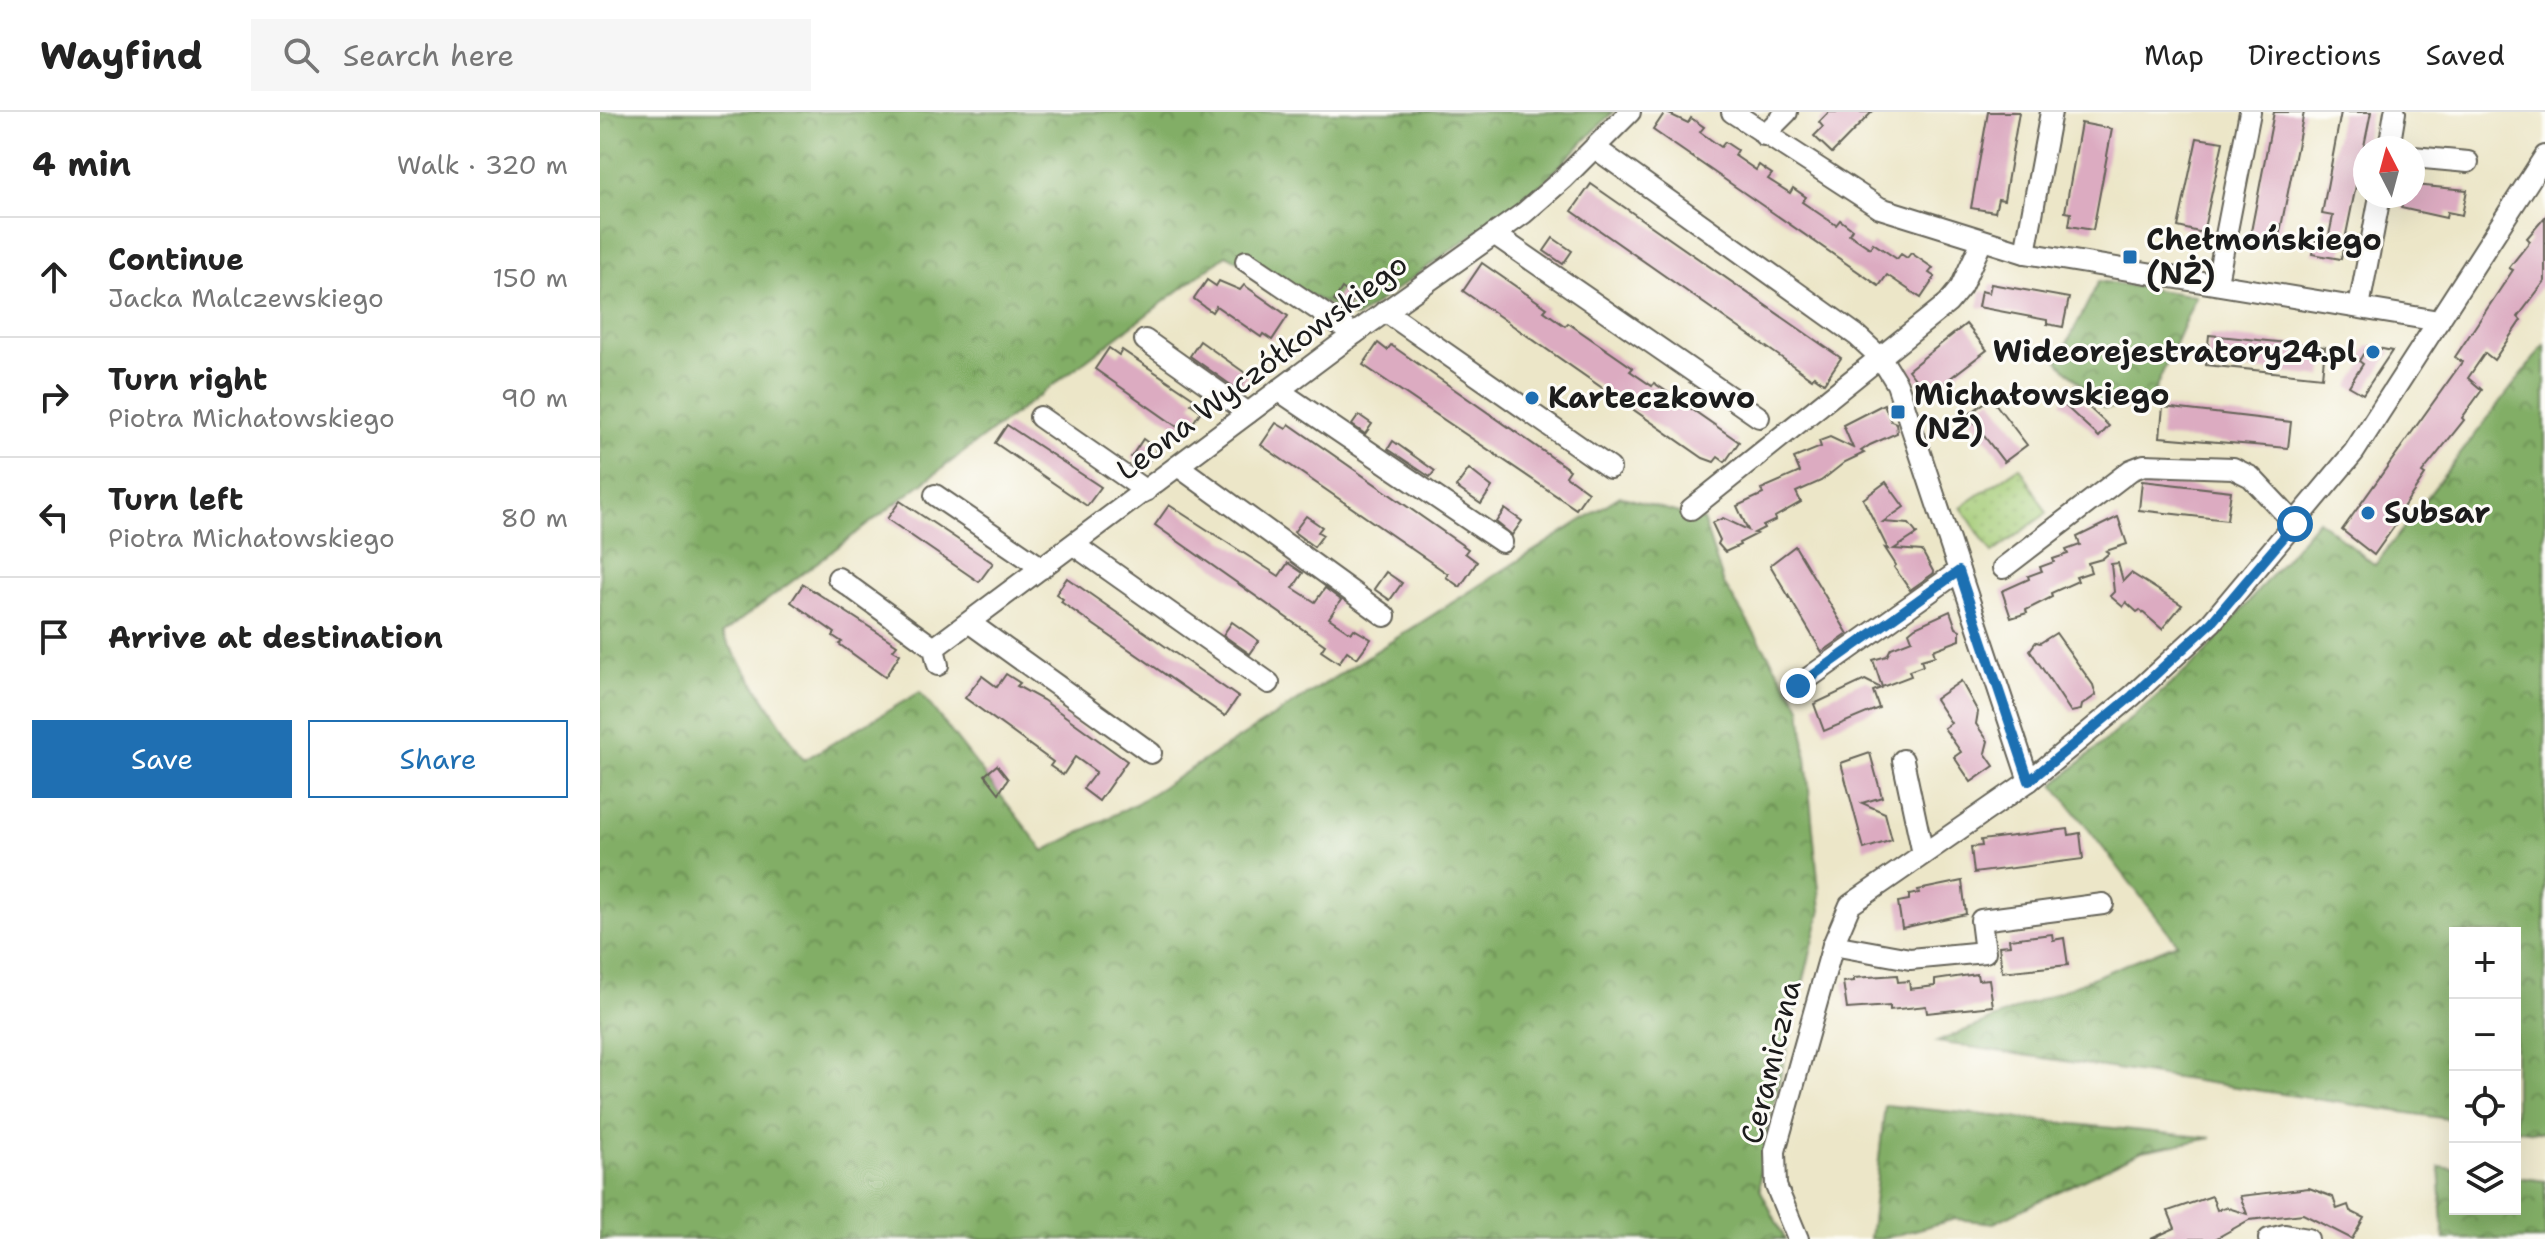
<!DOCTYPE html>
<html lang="en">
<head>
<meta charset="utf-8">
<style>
	:root { --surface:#fff; --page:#f6f6f6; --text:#222; --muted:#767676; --line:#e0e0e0; --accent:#1f6fb2 }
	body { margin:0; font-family:"Shantell Sans",sans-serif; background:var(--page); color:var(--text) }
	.controls { position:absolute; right:24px; bottom:24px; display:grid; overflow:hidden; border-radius:0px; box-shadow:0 8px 32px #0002 }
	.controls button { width:72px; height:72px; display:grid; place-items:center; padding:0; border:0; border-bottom:2px solid var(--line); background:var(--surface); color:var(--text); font:40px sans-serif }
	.compass { position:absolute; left:1753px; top:24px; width:72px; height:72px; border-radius:50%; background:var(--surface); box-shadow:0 8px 32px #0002; rotate:354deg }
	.stop { position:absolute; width:24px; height:24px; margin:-18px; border:6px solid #1f6fb2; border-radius:50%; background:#fff }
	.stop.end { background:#1f6fb2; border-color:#fff; box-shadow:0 2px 8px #0008 }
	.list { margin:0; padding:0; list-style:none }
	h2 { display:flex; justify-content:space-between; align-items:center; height:104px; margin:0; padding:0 32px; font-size:34px }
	h2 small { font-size:26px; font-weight:400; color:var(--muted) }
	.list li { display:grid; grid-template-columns:52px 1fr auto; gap:24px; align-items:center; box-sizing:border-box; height:120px; padding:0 32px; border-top:2px solid var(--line) }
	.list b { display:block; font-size:30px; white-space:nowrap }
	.list p { margin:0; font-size:26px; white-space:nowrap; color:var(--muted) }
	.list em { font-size:26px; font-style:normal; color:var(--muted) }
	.actions { display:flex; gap:16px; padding:24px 32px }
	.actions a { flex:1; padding:18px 0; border:2px solid var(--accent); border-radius:0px; text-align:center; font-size:28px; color:var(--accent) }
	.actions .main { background:var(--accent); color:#fff }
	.icon { flex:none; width:44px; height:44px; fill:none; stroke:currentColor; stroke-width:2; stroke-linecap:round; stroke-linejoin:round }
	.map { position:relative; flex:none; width:1945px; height:1127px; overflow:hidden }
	header { display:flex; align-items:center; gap:48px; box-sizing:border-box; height:112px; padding:0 40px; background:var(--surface); border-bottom:2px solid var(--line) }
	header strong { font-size:38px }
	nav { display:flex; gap:44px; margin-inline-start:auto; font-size:28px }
	.search { width:560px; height:72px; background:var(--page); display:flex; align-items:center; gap:20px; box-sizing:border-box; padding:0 28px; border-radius:0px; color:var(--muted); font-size:30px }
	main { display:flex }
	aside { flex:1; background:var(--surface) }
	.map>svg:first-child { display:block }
	.grass { fill:url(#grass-dots); stroke:#607348; stroke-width:2 }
	.forest { fill:url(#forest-crowns); stroke:#4f6541; stroke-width:2 }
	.building { fill:#dcabc1 }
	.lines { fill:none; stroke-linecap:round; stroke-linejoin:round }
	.street-casing { stroke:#656358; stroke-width:24 }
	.street { stroke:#fff; stroke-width:20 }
	.route { stroke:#1f6fb2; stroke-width:10 }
	.poi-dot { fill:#1f6fb2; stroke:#fdfcf7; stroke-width:3 }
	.labels { text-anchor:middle; stroke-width:6; stroke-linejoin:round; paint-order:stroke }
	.poi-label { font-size:30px; font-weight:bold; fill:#1c1c1c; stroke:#fdfcf7; text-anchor:start }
	.street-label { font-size:30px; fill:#1c1c1c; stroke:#fdfcf7 }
</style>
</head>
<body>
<header>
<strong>Wayfind</strong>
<div class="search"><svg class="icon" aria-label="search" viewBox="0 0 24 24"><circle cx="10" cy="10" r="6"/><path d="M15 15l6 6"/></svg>Search here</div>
<nav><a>Map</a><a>Directions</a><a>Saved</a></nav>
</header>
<main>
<aside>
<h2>4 min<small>Walk · 320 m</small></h2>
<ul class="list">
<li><svg class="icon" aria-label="ahead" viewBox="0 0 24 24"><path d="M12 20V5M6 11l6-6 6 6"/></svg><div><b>Continue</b><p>Jacka Malczewskiego</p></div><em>150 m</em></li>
<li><svg class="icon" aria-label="right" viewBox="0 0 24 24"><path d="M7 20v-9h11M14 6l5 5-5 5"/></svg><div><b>Turn right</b><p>Piotra Michałowskiego</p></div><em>90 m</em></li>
<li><svg class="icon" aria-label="left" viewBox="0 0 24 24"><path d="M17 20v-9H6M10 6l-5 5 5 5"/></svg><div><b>Turn left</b><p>Piotra Michałowskiego</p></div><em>80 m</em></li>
<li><svg class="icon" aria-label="arrive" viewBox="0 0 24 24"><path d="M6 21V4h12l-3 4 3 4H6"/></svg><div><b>Arrive at destination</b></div></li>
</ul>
<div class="actions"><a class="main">Save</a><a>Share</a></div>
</aside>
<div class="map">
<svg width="1945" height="1127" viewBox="0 0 1945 1127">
	<defs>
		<pattern id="grass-dots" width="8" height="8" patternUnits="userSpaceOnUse" patternTransform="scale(2)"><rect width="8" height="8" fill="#a3ca75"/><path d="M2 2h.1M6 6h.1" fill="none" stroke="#8cad65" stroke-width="1.8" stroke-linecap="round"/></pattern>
		<pattern id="forest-crowns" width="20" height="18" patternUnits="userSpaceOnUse" patternTransform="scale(2)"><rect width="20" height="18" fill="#82ae66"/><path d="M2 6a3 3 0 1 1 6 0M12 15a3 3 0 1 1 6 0" fill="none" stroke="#6a8d53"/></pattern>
	</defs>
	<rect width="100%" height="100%" fill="#fdfcf7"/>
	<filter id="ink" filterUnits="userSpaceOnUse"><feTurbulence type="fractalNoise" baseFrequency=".0125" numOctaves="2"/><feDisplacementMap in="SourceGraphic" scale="16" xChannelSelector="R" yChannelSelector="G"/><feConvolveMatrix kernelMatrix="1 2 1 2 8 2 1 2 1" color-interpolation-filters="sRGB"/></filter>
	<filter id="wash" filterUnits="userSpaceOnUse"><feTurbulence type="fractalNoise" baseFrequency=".006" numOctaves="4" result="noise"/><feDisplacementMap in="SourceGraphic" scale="32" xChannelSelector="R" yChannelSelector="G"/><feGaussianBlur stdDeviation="1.8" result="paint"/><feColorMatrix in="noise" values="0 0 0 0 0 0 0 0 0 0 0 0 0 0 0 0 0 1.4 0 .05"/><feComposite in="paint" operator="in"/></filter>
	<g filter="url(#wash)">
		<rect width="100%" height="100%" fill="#ece6c8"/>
		<polygon class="grass" points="1420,355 1447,401 1392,441 1361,395"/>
		<g class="forest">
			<polygon points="0,0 1013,0 937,77 756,206 626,143 122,522 204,648 320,580 444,739 537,691 1020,384 1103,408 1124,472 1201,595 1221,798 1169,1011 1160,1062 1160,1077 1185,1127 0,1127"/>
			<polygon points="1499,169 1596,184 1547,296 1504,296 1458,249"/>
			<polygon points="1945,232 1945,1021 1915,1017 1915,821 1855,821 1855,1008 1337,930 1577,831 1454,673 1602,545 1718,408 1775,453"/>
			<polygon points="1285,993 1612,1026 1542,1039 1394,1111 1355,1107 1283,1127 1270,1127"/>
			<polygon points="1839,1055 1855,1057 1855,1097 1915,1097 1915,1065 1945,1069 1945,1127 1844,1127"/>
		</g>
		<g id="blocks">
			<g class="building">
				<polygon points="1065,0 1088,11 1091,6 1104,15 1100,20 1121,35 1125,30 1137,38 1134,43 1156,58 1159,53 1166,58 1172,62 1168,67 1190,81 1193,76 1206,85 1202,90 1236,113 1240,108 1252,117 1249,122 1270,136 1273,131 1297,147 1301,142 1307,146 1311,141 1333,156 1329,161 1335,165 1321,186 1287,163 1279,174 1053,18"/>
				<polygon points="1229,0 1272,0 1232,41 1214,24 1223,15 1219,10"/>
				<polygon points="1388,0 1419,0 1404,88 1398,87 1395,100 1371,96"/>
				<polygon points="1674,0 1704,0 1677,135 1649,130"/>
				<polygon points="1741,0 1771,0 1741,147 1712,142 1716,126 1728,128 1733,104 1722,102"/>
				<polygon points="1481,11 1512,17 1493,118 1469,114 1471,101 1465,100"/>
				<polygon points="1597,26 1623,30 1603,121 1578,115"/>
				<polygon points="991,72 1241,246 1224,271 1214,264 1212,267 972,99"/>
				<polygon points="1813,73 1867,78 1862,103 1847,100 1846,106 1801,96 1804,84 1813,84"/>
				<polygon points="1945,105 1945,169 1918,205 1921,208 1894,248 1885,241 1868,266 1882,278 1862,306 1864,308 1822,361 1825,363 1793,410 1796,412 1774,443 1742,418 1862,250 1855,245 1913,158 1909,156 1930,129 1927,126"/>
				<polygon points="953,126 972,139 963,152 944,139"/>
				<polygon points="882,151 947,196 944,199 965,214 968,211 1033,256 1030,259 1052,274 1054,271 1139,330 1125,350 1118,345 1114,350 1103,346 863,179"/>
				<polygon points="607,168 616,174 619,169 640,178 644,173 688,204 672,228 663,222 661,225 616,194 612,200 594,187"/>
				<polygon points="1391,172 1469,186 1463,215 1447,212 1447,208 1378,195 1381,179 1389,181"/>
				<polygon points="742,176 755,185 747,197 734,189"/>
				<polygon points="1366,212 1387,238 1328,283 1308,258"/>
				<polygon points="1609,223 1725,235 1722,265 1606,253"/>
				<polygon points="600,229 648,263 638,278 590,244"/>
				<polygon points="778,231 787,238 791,233 970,358 966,364 988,380 976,397 763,253"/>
				<polygon points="1768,234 1792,239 1763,282 1749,274 1763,252 1759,249"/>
				<polygon points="509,236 519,243 522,238 595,287 591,292 601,299 586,321 495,257"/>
				<polygon points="1471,279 1509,314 1499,325 1461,290"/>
				<polygon points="1391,286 1427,333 1404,350 1368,303"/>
				<polygon points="1284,292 1291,309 1296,311 1297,321 1270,333 1261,339 1264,341 1245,350 1221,369 1196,380 1201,390 1175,405 1176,408 1163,414 1164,416 1154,421 1157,422 1139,431 1140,433 1125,440 1118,432 1120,428 1112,411 1123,406 1148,418 1137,394 1163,382 1161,377 1200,360 1194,346 1221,335 1219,329 1230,325 1253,336 1243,313"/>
				<polygon points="1563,295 1691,310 1688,336 1560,325"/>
				<polygon points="759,303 772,312 765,322 752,313"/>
				<polygon points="676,311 686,317 689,312 868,437 865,441 877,450 860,475 846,465 848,462 661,333"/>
				<polygon points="407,313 501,375 487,394 395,331"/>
				<polygon points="543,327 557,337 545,355 531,345"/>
				<polygon points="793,329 835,359 830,365 788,337"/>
				<polygon points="869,357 892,375 881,392 856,375"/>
				<polygon points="1542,369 1631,379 1627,408 1539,398"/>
				<polygon points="1286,370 1304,395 1283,410 1309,412 1317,422 1294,437 1322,439 1334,461 1310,478 1294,455 1296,453 1285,436 1288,437 1263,387"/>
				<polygon points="300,389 393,451 379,470 287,407"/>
				<polygon points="569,393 679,464 688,451 703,461 693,476 715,490 725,476 741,488 729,506 751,521 754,517 771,527 757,546 747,539 739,551 721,539 725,533 555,413"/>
				<polygon points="905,397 922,409 912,423 896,410"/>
				<polygon points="706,404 722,415 718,420 723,423 714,435 694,420"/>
				<polygon points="1518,405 1527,432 1506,439 1509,441 1502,447 1488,451 1491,460 1476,465 1478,469 1451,481 1452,485 1426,498 1427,501 1411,506 1402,479 1429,467 1428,464 1442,459 1440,455 1454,450 1453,447 1468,442 1466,438 1480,433 1477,425"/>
				<polygon points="1195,434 1248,522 1222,540 1170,453"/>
				<polygon points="1518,451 1523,469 1531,461 1582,493 1562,517 1540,498 1537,500 1526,490 1523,495 1510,484 1514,480 1511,452"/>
				<polygon points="786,460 802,471 790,488 774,477"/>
				<polygon points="467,466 638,585 625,604 461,490 463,487 456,482"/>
				<polygon points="203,472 297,533 293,538 300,542 285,565 239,532 242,530 233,524 235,521 191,490"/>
				<polygon points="1350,499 1356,516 1360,518 1360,528 1333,538 1335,544 1321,548 1323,554 1309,559 1311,564 1282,575 1273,548 1287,544 1291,536 1312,528 1309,520 1315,515"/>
				<polygon points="632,510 659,529 650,542 623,523"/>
				<polygon points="1456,521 1493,573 1496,583 1482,593 1481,598 1471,600 1430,538 1436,530 1440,531"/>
				<polygon points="406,562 420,571 417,574 443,588 527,649 499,689 483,677 496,660 475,645 463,663 450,654 453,650 365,586 382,564 397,575"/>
				<polygon points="1265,568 1281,576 1273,579 1279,596 1224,619 1214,592"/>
				<polygon points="1361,569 1378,600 1376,612 1388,629 1385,641 1394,654 1371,670 1354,645 1361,640 1344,616 1351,611 1335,587"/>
				<polygon points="1270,641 1282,685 1262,691 1285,701 1292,728 1264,737 1241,651"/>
				<polygon points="397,653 408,667 399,681 385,663"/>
				<polygon points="1468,717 1469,723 1480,721 1483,747 1374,761 1371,735 1382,734 1381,728"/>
				<polygon points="1362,769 1366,802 1302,816 1298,790 1309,788 1309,783 1319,781 1318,778"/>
				<polygon points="1452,822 1453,828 1464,826 1468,853 1402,860 1399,834 1410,833 1409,827"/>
				<polygon points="1377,862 1378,868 1389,867 1393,894 1327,901 1326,894 1290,898 1290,894 1247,897 1243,870 1254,869 1254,866 1297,863 1298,870 1309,869 1310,877 1335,874 1335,868"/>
				<polygon points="1709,1076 1733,1085 1737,1097 1748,1093 1750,1099 1764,1106 1752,1127 1703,1102 1649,1108 1615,1127 1551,1127 1575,1116 1568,1099 1612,1084 1617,1098 1625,1095 1647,1102 1640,1084"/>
			</g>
		</g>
	</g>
	<g filter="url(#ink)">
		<use href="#blocks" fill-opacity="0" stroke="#656358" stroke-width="2"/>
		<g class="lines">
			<defs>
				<g id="street">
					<polyline points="1132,0 1280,96 1425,141 1839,209"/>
					<polyline points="1164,23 1187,0"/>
					<polyline points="995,36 1256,223 1281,246 1297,272 1429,669"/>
					<polyline points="1789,36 1795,0"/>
					<polyline points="1813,45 1868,50"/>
					<polyline points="894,122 1159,305"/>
					<polyline points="1425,141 1451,0"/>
					<polyline points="646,149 754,222"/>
					<polyline points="1617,170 1650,0"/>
					<polyline points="1759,195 1780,84"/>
					<polyline points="785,199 1010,356"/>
					<polyline points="545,228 648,301"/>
					<polyline points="678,278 902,430"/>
					<polyline points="440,305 546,379"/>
					<polyline points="578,354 785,504"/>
					<polyline points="335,383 442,456"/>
					<polyline points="1091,397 1348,191 1361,175 1382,129"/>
					<polyline points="474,433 669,571"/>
					<polyline points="1403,456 1531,358 1544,353 1633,356 1651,365 1695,412"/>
					<polyline points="238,466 334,536"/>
					<polyline points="370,511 551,641"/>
					<polyline points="338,553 334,536 754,222 924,101 963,67 1030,0"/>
					<polyline points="1193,577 1359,459"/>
					<polyline points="1303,648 1323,742"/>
					<polyline points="1233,833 1310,847 1385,840 1381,808 1503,792"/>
					<polyline points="1198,1127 1176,1074 1175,1039 1233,833 1250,793 1429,669 1532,584 1611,511 1754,340 1945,44"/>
					<polyline points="1669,1127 1685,1123 1708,1127"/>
				</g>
			</defs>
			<use href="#street" class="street-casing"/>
			<use href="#street" class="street"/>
		</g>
	</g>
	<g class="lines" filter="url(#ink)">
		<polyline class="route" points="1198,574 1359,459 1429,669 1532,584 1611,511 1695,412"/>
	</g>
	<g class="poi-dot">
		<rect x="1522" y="137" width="16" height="16" rx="4"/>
		<circle cx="1773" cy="240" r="8"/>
		<circle cx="932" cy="286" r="8"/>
		<rect x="1290" y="292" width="16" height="16" rx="4"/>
		<circle cx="1768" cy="401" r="8"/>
	</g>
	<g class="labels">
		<g class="poi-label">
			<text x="1546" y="138">Chełmońskiego<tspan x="1546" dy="34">(NŻ)</tspan></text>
			<text x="1757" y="250" text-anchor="end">Wideorejestratory24.pl</text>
			<text x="1314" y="293">Michałowskiego<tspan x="1314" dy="34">(NŻ)</tspan></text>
			<text x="948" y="296">Karteczkowo</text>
			<text x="1784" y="411">Subsar</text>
		</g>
		<g class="street-label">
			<text transform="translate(662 255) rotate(-37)" y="10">Leona Wyczółkowskiego</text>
			<text transform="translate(1171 950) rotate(-76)" y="10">Ceramiczna</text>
		</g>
	</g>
</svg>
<div class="controls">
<button>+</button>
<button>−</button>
<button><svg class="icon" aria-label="locate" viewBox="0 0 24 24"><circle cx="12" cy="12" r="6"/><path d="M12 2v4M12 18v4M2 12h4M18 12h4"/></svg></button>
<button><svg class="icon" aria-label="layers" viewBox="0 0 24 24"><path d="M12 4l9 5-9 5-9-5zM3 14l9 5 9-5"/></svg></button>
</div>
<svg class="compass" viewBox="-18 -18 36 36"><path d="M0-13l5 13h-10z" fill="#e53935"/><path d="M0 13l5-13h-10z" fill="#767676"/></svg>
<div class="stop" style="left:1695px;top:412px"></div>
<div class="stop end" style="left:1198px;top:574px"></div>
</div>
</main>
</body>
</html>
